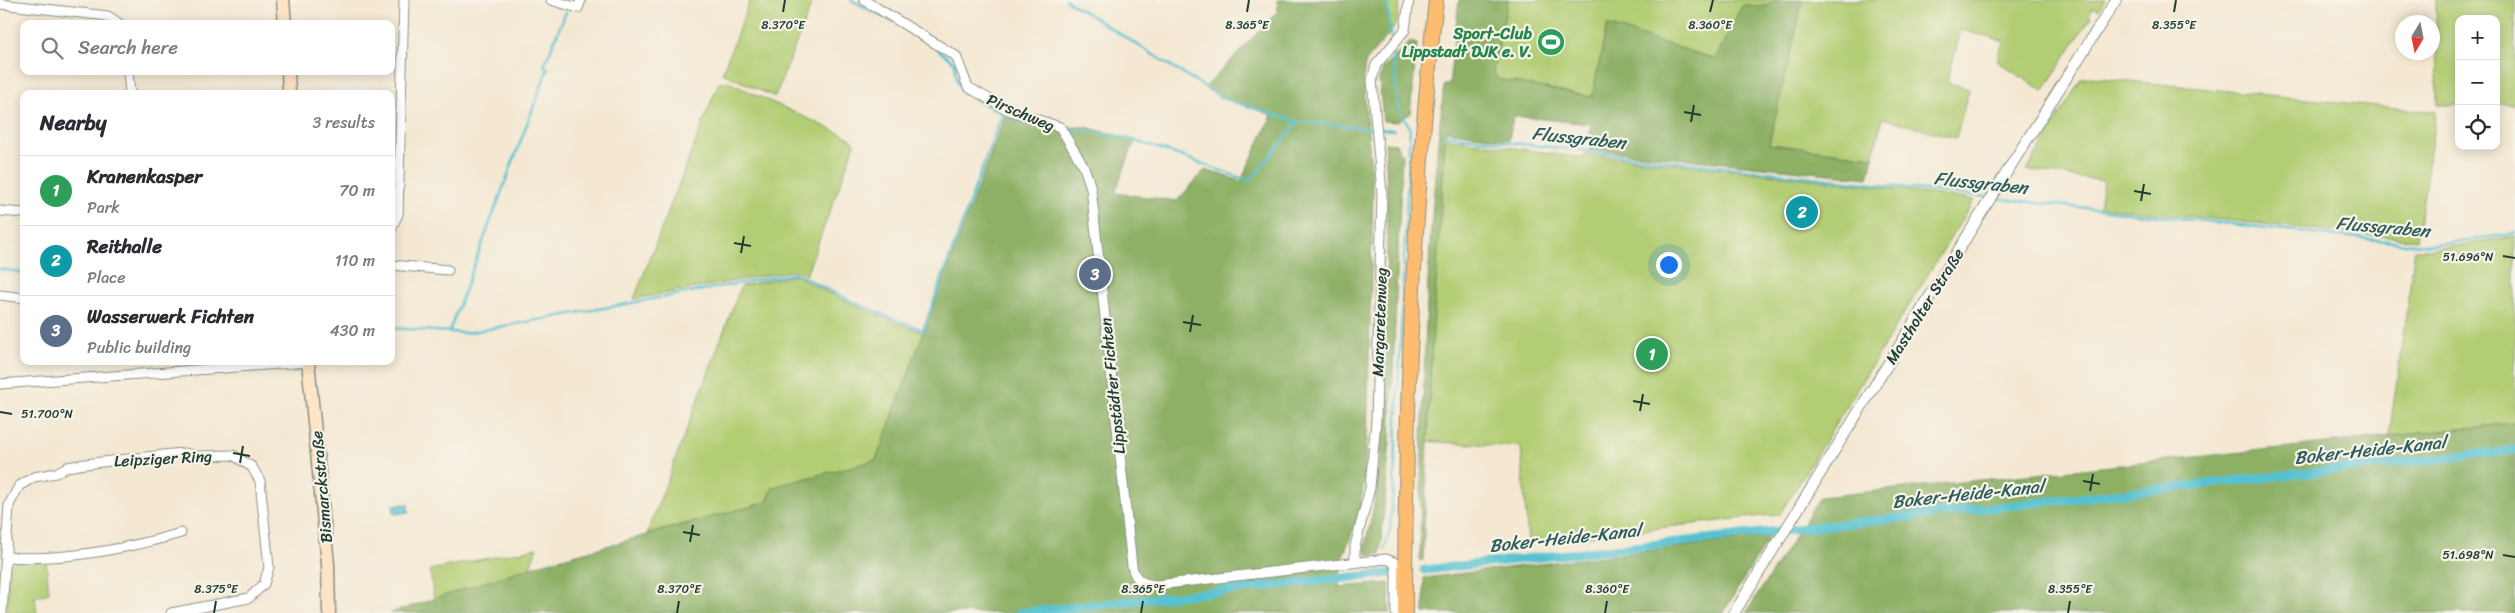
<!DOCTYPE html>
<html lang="en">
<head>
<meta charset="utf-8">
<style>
	:root { --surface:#fff; --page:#f2f2f3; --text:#2b2b33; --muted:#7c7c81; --line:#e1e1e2; --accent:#1a73e8 }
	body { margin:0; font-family:Sriracha,sans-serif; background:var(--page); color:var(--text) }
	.controls { position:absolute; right:15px; top:15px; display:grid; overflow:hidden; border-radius:10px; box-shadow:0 2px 12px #0003 }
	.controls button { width:45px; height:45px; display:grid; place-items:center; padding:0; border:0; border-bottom:1px solid var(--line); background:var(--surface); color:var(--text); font:25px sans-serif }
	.compass { position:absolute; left:2395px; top:15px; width:45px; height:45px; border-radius:50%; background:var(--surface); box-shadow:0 2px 12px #0003; rotate:190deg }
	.you { position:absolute; left:1668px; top:264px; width:18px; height:18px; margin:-12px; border:4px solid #fff; border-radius:50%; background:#1a73e8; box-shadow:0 0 0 8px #1a73e833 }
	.badge { display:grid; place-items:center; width:32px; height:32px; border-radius:50%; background:var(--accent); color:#fff; font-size:16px; font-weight:700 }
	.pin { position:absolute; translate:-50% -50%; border:2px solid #fff; box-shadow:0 1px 5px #0006 }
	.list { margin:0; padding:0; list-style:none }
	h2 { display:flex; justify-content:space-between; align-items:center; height:65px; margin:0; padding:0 20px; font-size:21px }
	h2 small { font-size:16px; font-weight:400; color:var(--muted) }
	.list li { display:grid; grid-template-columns:32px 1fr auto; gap:15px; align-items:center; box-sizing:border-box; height:70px; padding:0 20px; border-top:1px solid var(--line) }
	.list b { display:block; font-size:19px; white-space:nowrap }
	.list p { margin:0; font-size:16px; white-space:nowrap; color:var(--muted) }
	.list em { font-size:16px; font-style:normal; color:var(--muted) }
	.icon { flex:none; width:28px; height:28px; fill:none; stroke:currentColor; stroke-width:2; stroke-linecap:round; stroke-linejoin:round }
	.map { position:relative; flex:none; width:2515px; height:613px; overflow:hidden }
	.search { position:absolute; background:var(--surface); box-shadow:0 2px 12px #0003; left:20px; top:20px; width:375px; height:55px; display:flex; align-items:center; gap:12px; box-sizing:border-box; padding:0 18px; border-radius:10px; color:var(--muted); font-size:19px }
	.panel { position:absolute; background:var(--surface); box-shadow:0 2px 12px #0003; left:20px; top:90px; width:375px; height:275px; border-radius:10px }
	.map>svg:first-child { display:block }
	.green { fill:#b2cd73; stroke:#688554 }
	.forest { fill:#8db065; stroke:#56764c }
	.water { fill:#57c2d1; stroke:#3b8082 }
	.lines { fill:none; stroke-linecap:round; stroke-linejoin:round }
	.stream { stroke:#57c2d1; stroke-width:2.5 }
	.canal { stroke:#57c2d1; stroke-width:9 }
	.minor-casing { stroke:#8a9284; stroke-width:11 }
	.tertiary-casing { stroke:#8a9284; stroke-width:12 }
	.secondary-casing { stroke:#8a9284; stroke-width:15 }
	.primary-casing { stroke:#8a9284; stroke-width:16 }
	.minor { stroke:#fff; stroke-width:9 }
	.tertiary { stroke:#fff; stroke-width:10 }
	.secondary { stroke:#ffe4c6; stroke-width:12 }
	.primary { stroke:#febc71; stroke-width:14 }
	.ticks { fill:none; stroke:#1f3d34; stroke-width:2 }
	.labels { text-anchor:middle; stroke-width:4.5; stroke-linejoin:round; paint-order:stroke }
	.leisure-label { font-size:16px; font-weight:bold; fill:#27864d; stroke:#f7f3e8; text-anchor:end }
	.street-label { font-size:16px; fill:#1f3d34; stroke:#f7f3e8 }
	.water-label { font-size:18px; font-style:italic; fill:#2d5e5b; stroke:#f7f3e8 }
	.ticks-label { font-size:12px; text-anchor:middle; fill:#1f3d34; stroke:#f7f3e8; stroke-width:4.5; stroke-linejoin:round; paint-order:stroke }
</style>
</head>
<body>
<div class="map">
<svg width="2515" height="613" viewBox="0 0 2515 613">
	<rect width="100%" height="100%" fill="#f7f3e8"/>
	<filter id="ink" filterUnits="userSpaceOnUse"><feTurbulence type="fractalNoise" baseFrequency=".02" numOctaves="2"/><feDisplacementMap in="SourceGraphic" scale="10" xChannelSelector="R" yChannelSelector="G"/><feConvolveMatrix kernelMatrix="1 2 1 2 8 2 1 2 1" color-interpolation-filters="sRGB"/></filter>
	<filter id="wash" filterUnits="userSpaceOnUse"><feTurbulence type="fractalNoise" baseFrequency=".0096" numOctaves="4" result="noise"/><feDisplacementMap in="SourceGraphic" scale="20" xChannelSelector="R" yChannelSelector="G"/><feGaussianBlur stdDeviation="1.12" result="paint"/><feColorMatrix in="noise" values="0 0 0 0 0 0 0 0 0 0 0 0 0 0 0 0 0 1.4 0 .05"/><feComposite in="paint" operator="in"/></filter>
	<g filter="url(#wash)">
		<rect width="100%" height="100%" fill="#f4e8d3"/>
		<g class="green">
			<polygon points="750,0 813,0 775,97 722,73"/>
			<polygon points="1387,0 1400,0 1397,22 1391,32"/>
			<polygon points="1508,0 1777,0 1766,6 1742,6 1715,59 1607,25 1592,97 1498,79 1493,72"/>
			<polygon points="1803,0 2105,0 2099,10 2093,8 2089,16 2091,17 2043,91 1998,62 1998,52 2005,41 1961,30 1947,82 1969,89 1956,138 1882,118 1873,157 1768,144"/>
			<polygon points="2436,0 2515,0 2515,104 2496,104 2496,19 2459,19 2459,105 2437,105"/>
			<polygon points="2090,77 2436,112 2417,240 2099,207 2103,181 2027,170 2081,79"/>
			<polygon points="726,81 850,138 855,144 806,275 796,270 634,299 718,84"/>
			<polygon points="1445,138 1584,158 1585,154 1622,158 1858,184 1974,200 1780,514 1528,543 1521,447 1422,441"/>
			<polygon points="2515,236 2515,423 2389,436 2415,249 2436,249"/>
			<path d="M796,275c43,25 82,41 128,58l-48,127 -103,27 -5,15 -121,32 94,-248z"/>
			<polygon points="537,548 530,567 434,600 430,570"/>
			<polygon points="46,560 49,593 35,597 37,613 7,613 8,568 14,562"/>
		</g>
		<g class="forest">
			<polygon points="1277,0 1387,0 1391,32 1366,61 1363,77 1373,192 1367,441 1363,488 1357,521 1342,558 1339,587 1389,583 1390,613 391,613 530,567 767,502 773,487 876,460 1006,112 1056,128 1085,127 1135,140 1115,193 1177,201 1205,170 1241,181 1272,115 1222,98 1205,88 1278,11"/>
			<path d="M1459,0h49l-15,71 5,8 94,18 15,-72 108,34 27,-53h24l11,-6h26l-34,144 104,13 -5,21 -279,-29 2,-25 -78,-8 -4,24 -63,-9 -14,215 -9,214 -3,1c2,-159 6,-318 24,-476h5z"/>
			<polygon points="1410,42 1417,44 1410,114 1397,122 1383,121 1379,80 1383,68"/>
			<path d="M1385,143l11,1 6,11 -12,287 -10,112 -12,1 -4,-7c20,-69 19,-140 21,-212 1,-64 4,-129 0,-193z"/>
			<polygon points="2515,423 2515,613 1746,613 1820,497"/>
			<polygon points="1770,536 1723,613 1424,613 1424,578"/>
		</g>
		<polygon class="water" points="408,504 409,512 394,514 393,505"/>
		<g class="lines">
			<g class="stream">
				<polyline points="851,0 893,22"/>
				<polyline points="1066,0 1222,98 1298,122 1394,130"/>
				<polyline points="1387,0 1392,41"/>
				<path d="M938,50l17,13c1,6 0,17 4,22 15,20 75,43 99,45"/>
				<path d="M1066,130c54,-1 131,33 184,51l48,-59"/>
				<polyline points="1444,135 1987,197"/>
				<polyline points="1995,198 2414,244 2436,245 2515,233"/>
				<polyline points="0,269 24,273"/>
				<path d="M391,328l75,5 330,-60c41,23 82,41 127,57l79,-216"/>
				<polyline points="449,332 548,68 544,66 566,12"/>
				<polyline points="1384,550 1390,530 1395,465 1410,127 1399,111 1392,49"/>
			</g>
			<g class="canal">
				<polyline points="1424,570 2515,450"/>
				<polyline points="1019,613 1391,573"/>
			</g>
		</g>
	</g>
	<g filter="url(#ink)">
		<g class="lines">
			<defs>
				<g id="minor">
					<polyline points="551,0 578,8 581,0"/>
					<path d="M864,0l92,56 12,31 40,23 52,17 24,40 7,21 41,378c3,15 11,18 25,19l229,-26 8,3 2,7v44"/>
					<polyline points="0,4 108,16 120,24"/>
					<polyline points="128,71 130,94"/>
					<polyline points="0,211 24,213"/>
					<polyline points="391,229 398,214 404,0"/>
					<polyline points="391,265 448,270"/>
					<polyline points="0,295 24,298"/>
					<polyline points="0,384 308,362"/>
					<path d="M5,557c58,4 121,-8 176,-24"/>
					<polyline points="1355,562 1355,546 1370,488 1376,420 1382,193 1372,80 1376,65 1405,30 1409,0"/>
					<polyline points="2,613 9,505 19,486 34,477 56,473 67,467 85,464 172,454 185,453 197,456 233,455 252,467 260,481 269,567 264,584 249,598 171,613"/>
				</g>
				<polyline id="tertiary" points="1734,613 2013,162 2116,0"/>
				<g id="secondary">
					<polyline points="283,0 285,24"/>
					<polyline points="288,71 289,94"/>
					<polyline points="308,361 328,564 329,613"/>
				</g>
				<path id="primary" d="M1405,613c0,-205 8,-409 31,-613"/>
			</defs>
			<use href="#minor" class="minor-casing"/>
			<use href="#tertiary" class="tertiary-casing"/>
			<use href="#secondary" class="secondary-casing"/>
			<use href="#primary" class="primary-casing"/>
			<use href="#minor" class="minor"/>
			<use href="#tertiary" class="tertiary"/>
			<use href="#secondary" class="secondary"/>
			<use href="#primary" class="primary"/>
		</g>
	</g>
	<path class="ticks" d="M783,12l2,-12M1247,12l2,-12M1710,12l3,-12M2174,12l2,-12M1684,112l17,3M1691,122l3,-17M2134,191l17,3M2141,201l3,-17M734,243l17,3M741,253l3,-17M2503,256l12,2M1183,322l18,3M1190,332l3,-17M1633,401l17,3M1640,411l3,-17M0,412l12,2M233,453l17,3M240,463l3,-17M2083,481l17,3M2090,491l3,-17M683,532l17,3M690,542l3,-17M2503,555l12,2M214,613l2,-12M677,613l2,-12M1141,613l2,-12M1605,613l2,-12M2068,613l2,-12"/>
	<defs>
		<symbol id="stadium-disc" viewBox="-11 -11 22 22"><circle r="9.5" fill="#2e9e5b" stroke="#f7f3e8"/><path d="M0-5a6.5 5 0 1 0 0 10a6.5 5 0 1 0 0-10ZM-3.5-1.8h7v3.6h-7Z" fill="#fff"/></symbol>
	</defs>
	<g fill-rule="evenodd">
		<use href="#stadium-disc" x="1535" y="26" width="32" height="32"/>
	</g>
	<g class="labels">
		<g class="leisure-label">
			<text x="1532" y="39">Sport-Club<tspan x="1532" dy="18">Lippstadt DJK e. V.</tspan></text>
		</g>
		<g class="street-label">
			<text transform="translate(1021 112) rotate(23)" y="6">Pirschweg</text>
			<text transform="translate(1924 306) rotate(-58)" y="6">Mastholter Straße</text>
			<text transform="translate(1379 322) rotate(-88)" y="6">Margaretenweg</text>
			<text transform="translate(1112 386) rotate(-96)" y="6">Lippstädter Fichten</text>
			<text transform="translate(163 458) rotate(-3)" y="6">Leipziger Ring</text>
			<text transform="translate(321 487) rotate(-95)" y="6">Bismarckstraße</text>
		</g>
		<g class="water-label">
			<text transform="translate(1579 138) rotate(6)" y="6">Flussgraben</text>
			<text transform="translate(1981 183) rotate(6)" y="6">Flussgraben</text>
			<text transform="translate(2383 227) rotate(5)" y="6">Flussgraben</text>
			<text transform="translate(2370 450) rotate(-6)" y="6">Boker-Heide-Kanal</text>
			<text transform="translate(1968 494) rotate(-6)" y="6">Boker-Heide-Kanal</text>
			<text transform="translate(1565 538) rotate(-6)" y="6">Boker-Heide-Kanal</text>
		</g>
	</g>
	<g class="ticks-label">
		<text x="783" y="29">8.370°E</text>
		<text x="1247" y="29">8.365°E</text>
		<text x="1710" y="29">8.360°E</text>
		<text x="2174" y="29">8.355°E</text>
		<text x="2468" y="261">51.696°N</text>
		<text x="47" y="418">51.700°N</text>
		<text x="2468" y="559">51.698°N</text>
		<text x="216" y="593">8.375°E</text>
		<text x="679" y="593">8.370°E</text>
		<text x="1143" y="593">8.365°E</text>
		<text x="1607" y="593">8.360°E</text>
		<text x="2070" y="593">8.355°E</text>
	</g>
</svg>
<div class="controls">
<button>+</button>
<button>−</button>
<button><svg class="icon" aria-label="locate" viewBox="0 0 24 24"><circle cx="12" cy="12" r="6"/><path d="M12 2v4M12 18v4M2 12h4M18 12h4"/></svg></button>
</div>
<svg class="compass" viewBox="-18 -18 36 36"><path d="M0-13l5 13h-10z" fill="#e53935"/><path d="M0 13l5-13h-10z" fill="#7c7c81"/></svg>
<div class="you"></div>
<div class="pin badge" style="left:1652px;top:354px;background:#2e9e5b">1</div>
<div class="pin badge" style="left:1802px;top:212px;background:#0f9aa8">2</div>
<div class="pin badge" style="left:1095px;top:274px;background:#5c6f8a">3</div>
<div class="search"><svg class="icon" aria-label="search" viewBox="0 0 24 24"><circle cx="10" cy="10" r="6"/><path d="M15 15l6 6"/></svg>Search here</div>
<section class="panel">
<h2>Nearby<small>3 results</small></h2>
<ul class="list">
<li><span class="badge" style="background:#2e9e5b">1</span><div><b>Kranenkasper</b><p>Park</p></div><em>70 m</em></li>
<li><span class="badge" style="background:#0f9aa8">2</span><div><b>Reithalle</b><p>Place</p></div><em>110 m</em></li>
<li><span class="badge" style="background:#5c6f8a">3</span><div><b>Wasserwerk Fichten</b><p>Public building</p></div><em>430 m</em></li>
</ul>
</section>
</div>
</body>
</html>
